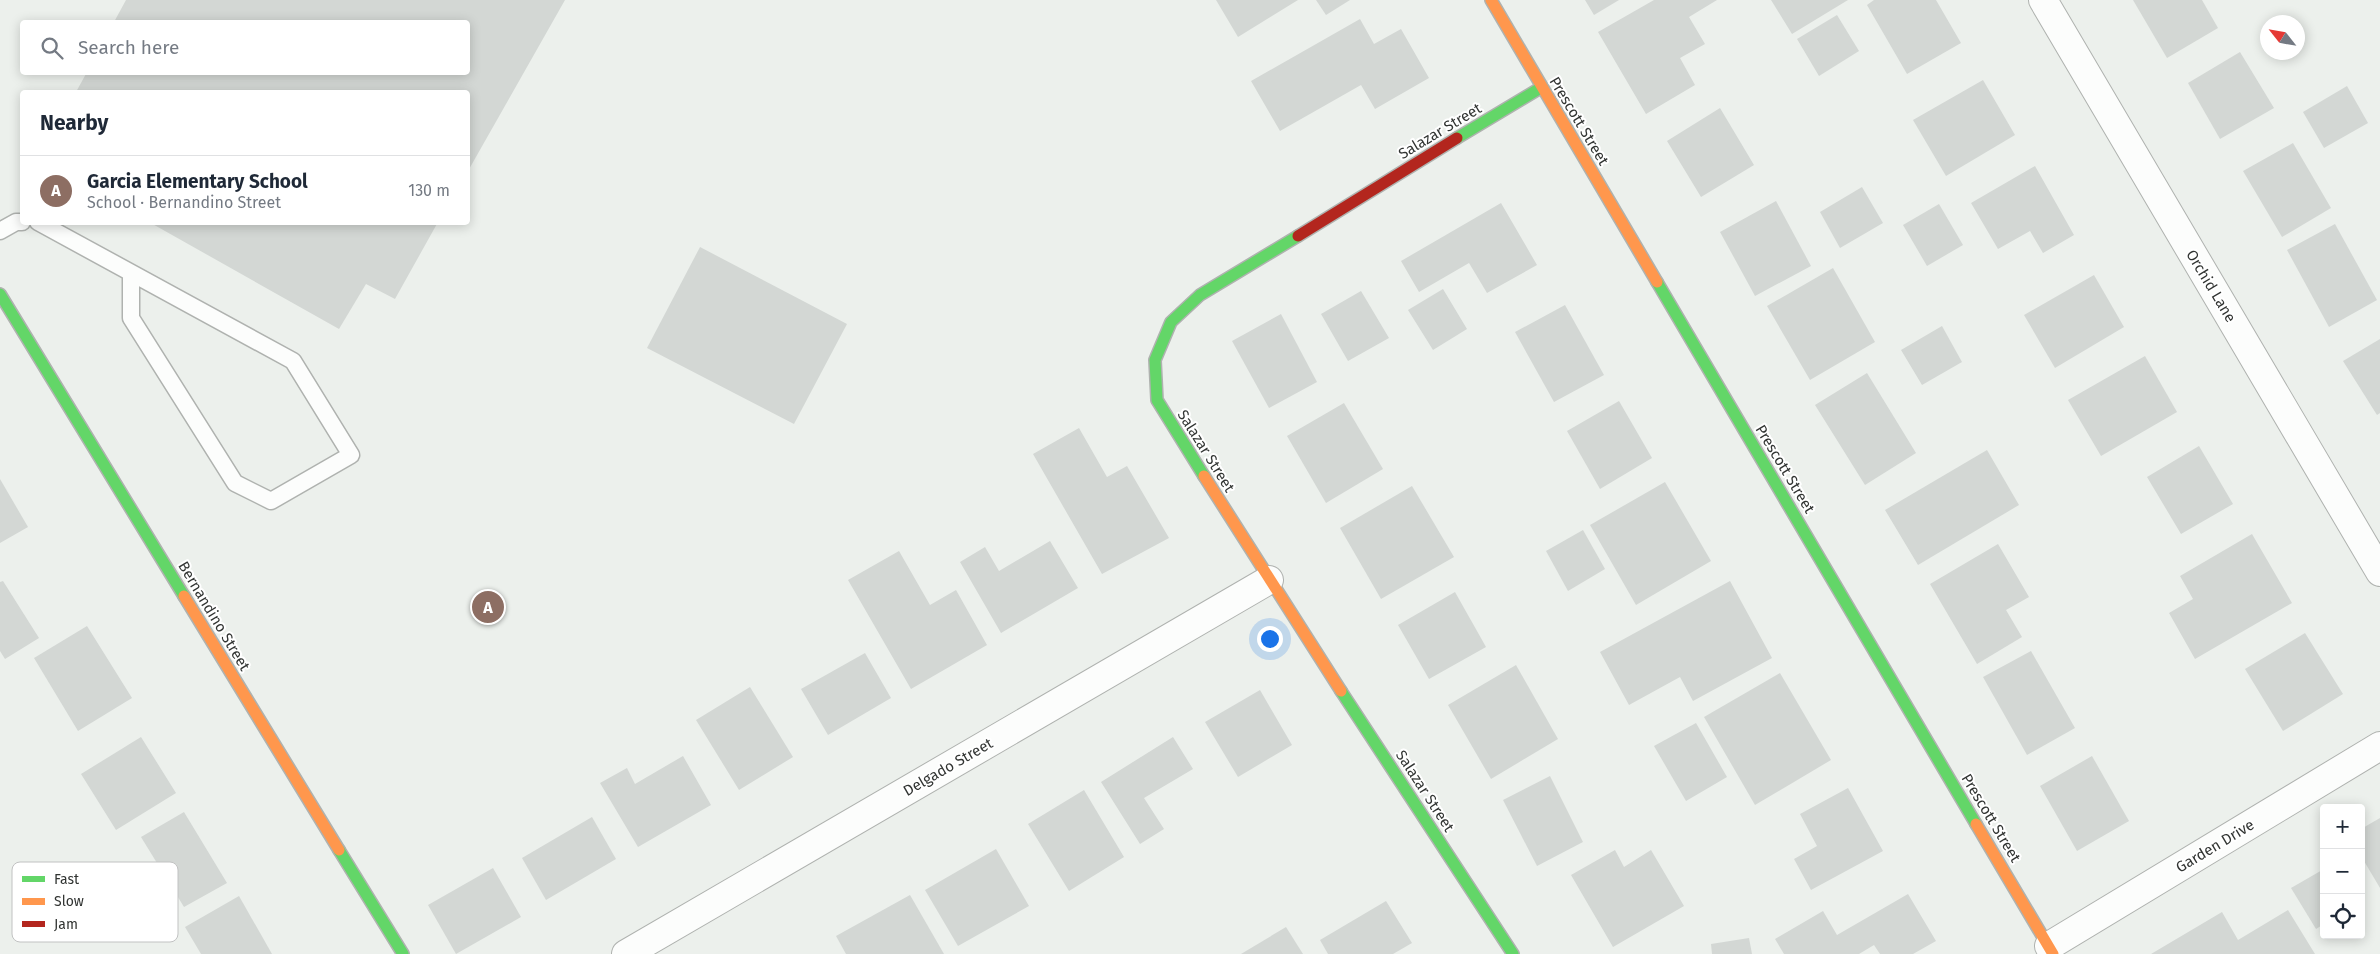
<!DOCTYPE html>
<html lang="en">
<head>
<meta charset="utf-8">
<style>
	:root { --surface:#fff; --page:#f2f2f3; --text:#1f2937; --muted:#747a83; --line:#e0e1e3; --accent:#727673 }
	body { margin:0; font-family:"Fira Sans",sans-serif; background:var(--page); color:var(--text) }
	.controls { position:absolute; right:15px; bottom:15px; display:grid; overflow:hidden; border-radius:5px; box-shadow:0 2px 12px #0003 }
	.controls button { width:45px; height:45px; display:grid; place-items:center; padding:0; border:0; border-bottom:1px solid var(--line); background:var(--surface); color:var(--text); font:25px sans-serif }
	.compass { position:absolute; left:2260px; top:15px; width:45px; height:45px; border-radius:50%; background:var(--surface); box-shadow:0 2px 12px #0003; rotate:301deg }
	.you { position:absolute; left:1269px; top:638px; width:18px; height:18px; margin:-12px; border:4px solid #fff; border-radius:50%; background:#1a73e8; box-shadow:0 0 0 8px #1a73e833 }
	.badge { display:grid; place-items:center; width:32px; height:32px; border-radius:50%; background:var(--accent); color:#fff; font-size:16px; font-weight:700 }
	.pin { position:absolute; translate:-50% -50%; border:2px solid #fff; box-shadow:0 1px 5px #0006 }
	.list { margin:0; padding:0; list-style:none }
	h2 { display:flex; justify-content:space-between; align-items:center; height:65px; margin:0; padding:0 20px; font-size:21px }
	h2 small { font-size:16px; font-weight:400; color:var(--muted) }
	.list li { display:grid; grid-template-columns:32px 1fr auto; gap:15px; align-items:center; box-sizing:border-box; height:70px; padding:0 20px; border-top:1px solid var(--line) }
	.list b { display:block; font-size:19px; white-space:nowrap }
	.list p { margin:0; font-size:16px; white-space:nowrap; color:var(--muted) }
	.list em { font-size:16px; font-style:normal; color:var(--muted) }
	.icon { flex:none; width:28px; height:28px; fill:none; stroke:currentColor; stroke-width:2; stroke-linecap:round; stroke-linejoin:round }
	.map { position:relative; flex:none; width:2380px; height:954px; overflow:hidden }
	.search { position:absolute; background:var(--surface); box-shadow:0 2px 12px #0003; left:20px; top:20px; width:450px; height:55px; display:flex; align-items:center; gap:12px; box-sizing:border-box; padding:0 18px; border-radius:5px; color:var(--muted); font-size:19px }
	.panel { position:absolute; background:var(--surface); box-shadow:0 2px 12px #0003; left:20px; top:90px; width:450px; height:135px; border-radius:5px }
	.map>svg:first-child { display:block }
	.building { fill:#d3d7d4 }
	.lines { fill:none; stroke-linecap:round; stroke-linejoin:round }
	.lane-casing { stroke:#afb2af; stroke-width:19 }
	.street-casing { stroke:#afb2af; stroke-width:30 }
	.fast-casing { stroke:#afb2af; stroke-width:14 }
	.slow-casing { stroke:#afb2af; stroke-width:14 }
	.jam-casing { stroke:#afb2af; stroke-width:14 }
	.lane { stroke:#fcfdfc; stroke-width:16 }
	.street { stroke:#fcfdfc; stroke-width:28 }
	.fast { stroke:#63d668; stroke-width:11 }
	.slow { stroke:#ff974d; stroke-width:11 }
	.jam { stroke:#b3261e; stroke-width:11 }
	.labels { text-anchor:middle; stroke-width:4; stroke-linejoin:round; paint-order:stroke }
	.street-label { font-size:15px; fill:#313432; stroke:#fff }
	.key { fill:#fff; stroke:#c1c2c2; stroke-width:1 }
	.key-label { font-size:14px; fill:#313432 }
</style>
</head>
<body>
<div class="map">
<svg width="2380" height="954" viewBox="0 0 2380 954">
	<rect width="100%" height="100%" fill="#ecf0ec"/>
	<g class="building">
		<polygon points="126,0 565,0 468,171 468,92 76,92 87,72 468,72 468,22 114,22"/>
		<polygon points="1216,0 1298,0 1238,37"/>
		<polygon points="1316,0 1350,0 1326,15"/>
		<polygon points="1585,0 1619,0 1594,15"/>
		<polygon points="1654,0 1717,0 1689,17 1705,44 1680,58 1695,85 1646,114 1598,32"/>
		<polygon points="1771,0 1848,0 1792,34"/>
		<polygon points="1874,0 1936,0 1961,43 1907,74 1867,5"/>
		<polygon points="2133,0 2202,0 2218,28 2167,58"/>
		<polygon points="1837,15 1859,51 1819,76 1797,39"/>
		<polygon points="1360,19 1374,44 1401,29 1429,78 1375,109 1361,85 1280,131 1251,81"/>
		<polygon points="2240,52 2274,108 2220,139 2188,83"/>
		<polygon points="1983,80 2015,135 1946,176 1913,120"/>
		<polygon points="2347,86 2368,123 2324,148 2303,112"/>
		<polygon points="1720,108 1754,165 1701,197 1667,141"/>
		<polygon points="2293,143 2331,208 2282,237 2243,171"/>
		<polygon points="2035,166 2074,235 2043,253 2030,231 1998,249 1971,203"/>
		<polygon points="1862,187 1883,223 1840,248 1820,212"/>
		<polygon points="1776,201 1811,266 1755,296 1720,232"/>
		<polygon points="1501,203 1537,265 1487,293 1469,263 1419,292 1401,261"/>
		<polygon points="1939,204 1963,245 1927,266 1903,225"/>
		<polygon points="149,222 438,222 395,299 366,284 339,329"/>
		<polygon points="2335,224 2377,300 2329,327 2287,250"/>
		<polygon points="700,247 847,324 794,424 647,348"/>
		<polygon points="1833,268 1875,342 1810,380 1767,306"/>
		<polygon points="2094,275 2124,327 2055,368 2024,315"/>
		<polygon points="1443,289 1467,329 1433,350 1408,310"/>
		<polygon points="1361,291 1389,338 1348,361 1321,314"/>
		<polygon points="1565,305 1604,375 1554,402 1515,332"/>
		<polygon points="1281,314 1317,382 1269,408 1232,341"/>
		<polygon points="1942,326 1962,362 1922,385 1901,350"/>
		<polygon points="2380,339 2380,413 2377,415 2343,361"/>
		<polygon points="2145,356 2177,412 2101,456 2068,400"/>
		<polygon points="1867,373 1916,453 1865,485 1815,405"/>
		<polygon points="1619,401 1652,458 1600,489 1567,431"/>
		<polygon points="1344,403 1383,469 1326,503 1287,436"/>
		<polygon points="1079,428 1107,477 1127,466 1169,538 1102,574 1033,454"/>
		<polygon points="2199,446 2233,504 2181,534 2147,477"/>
		<polygon points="1987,450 2019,505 1918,565 1885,510"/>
		<polygon points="0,479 28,527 0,543"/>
		<polygon points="1665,482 1711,561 1636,605 1590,525"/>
		<polygon points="1412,486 1454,557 1381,599 1340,528"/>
		<polygon points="1583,530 1605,569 1568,591 1546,551"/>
		<polygon points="2252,534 2292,603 2195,659 2169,613 2193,599 2180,576"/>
		<polygon points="1050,541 1078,588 1001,633 960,562 985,547 999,571"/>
		<polygon points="1998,544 2029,597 2006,610 2022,637 1977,664 1930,584"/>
		<polygon points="899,551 930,605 956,590 987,645 911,689 848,580"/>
		<polygon points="3,581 39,638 5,659 0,651 0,582"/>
		<polygon points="1730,581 1772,658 1693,701 1680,677 1629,705 1600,652"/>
		<polygon points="1455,592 1486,647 1429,679 1398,625"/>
		<polygon points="87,626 132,698 78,731 34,658"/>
		<polygon points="2305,633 2343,694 2283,731 2245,669"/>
		<polygon points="2031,651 2075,728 2027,755 1983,677"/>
		<polygon points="865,653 891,698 828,735 801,689"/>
		<polygon points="1516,665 1558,739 1491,779 1448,705"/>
		<polygon points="1780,673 1831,760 1755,805 1704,717"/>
		<polygon points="750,687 793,757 739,790 696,720"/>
		<polygon points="1260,690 1292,745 1238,777 1205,722"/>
		<polygon points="1696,723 1727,777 1686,801 1654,746"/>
		<polygon points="141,737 176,793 116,830 81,774"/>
		<polygon points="1173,737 1193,769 1144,798 1164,829 1140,844 1101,782"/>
		<polygon points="683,756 711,805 638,847 600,783 627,768 635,784"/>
		<polygon points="2092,756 2129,821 2077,851 2040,786"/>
		<polygon points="1550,776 1583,842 1537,866 1503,800"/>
		<polygon points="1848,788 1883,851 1811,890 1794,859 1817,846 1800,814"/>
		<polygon points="1084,790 1124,857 1069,891 1028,824"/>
		<polygon points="184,812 227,883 184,907 141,837"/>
		<polygon points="592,817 616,859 546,900 522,858"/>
		<polygon points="2380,818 2380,888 2361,856 2361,829"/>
		<polygon points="996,849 1029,906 958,946 925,890"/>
		<polygon points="1615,850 1624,867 1651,850 1684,906 1613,947 1571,875"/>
		<polygon points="493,868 521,917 456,954 428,905"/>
		<polygon points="2324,869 2324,924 2316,929 2291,888"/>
		<polygon points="1908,894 1936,941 1913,954 1880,954 1874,945 1859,954 1784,954 1775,939 1823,911 1837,935"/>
		<polygon points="910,895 944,954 846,954 836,936"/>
		<polygon points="239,896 272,954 201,954 185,927"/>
		<polygon points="1386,901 1412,943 1393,954 1328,954 1320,940"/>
		<polygon points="2288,910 2315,954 2151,954 2222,912 2238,940"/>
		<polygon points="1286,927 1303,954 1241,954"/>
		<polygon points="1749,938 1752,954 1712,954 1711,944"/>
	</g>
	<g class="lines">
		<defs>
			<g id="lane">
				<polyline points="38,222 293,361 351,455 271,501 235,483 131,318 131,273"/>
				<polyline points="0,231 16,222 22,222"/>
			</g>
			<g id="street">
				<polyline points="2043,0 2380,572"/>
				<polyline points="2049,946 2380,746"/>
				<polyline points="626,954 1269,580"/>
			</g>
			<g id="fast">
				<polyline points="1457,138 1542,87"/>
				<polyline points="1657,282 1976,824"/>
				<polyline points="0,294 184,596"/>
				<polyline points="1204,476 1157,400 1155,360 1171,322 1200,295 1298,236"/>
				<polyline points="1341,691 1513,954"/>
				<polyline points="339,850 403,954"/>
			</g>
			<g id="slow">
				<polyline points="1491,0 1657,282"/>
				<polyline points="1204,476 1341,691"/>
				<polyline points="184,596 339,850"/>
				<polyline points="1976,824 2053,954"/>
			</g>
			<polyline id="jam" points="1298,236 1457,138"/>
		</defs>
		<use href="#lane" class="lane-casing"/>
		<use href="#street" class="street-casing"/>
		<use href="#fast" class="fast-casing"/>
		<use href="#slow" class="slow-casing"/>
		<use href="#jam" class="jam-casing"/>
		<use href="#lane" class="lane"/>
		<use href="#street" class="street"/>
		<use href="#fast" class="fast"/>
		<use href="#slow" class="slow"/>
		<use href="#jam" class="jam"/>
	</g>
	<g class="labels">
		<g class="street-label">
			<text transform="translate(1579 121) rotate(59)" y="5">Prescott Street</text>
			<text transform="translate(1440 131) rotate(-31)" y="5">Salazar Street</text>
			<text transform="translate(2211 286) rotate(59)" y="5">Orchid Lane</text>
			<text transform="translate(1206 451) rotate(58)" y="5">Salazar Street</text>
			<text transform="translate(1785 469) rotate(59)" y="5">Prescott Street</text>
			<text transform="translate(214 616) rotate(59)" y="5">Bernandino Street</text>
			<text transform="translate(948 767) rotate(-30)" y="5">Delgado Street</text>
			<text transform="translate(1425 791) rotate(57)" y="5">Salazar Street</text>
			<text transform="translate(1991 818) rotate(59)" y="5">Prescott Street</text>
			<text transform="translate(2215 846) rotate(-31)" y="5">Garden Drive</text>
		</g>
	</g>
	<rect x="12" y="862" width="166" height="80" rx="8" class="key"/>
	<rect x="22" y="876" width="23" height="6" fill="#63d668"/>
	<rect x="22" y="898" width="23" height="7" fill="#ff974d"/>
	<rect x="22" y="921" width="23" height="6" fill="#b3261e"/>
	<g class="key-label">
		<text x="54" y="884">Fast</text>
		<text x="54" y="906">Slow</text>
		<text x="54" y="929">Jam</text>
	</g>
</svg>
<div class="controls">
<button>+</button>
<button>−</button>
<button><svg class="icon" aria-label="locate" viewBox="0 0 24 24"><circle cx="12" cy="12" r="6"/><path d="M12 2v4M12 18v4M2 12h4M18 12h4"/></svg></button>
</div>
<svg class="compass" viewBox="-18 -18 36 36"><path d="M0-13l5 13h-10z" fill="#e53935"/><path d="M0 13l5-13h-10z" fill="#747a83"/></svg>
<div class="you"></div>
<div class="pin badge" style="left:488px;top:607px;background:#8d6e63">A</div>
<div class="search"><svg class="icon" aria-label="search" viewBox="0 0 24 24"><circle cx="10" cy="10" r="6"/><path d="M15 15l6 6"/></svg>Search here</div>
<section class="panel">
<h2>Nearby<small></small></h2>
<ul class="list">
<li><span class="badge" style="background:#8d6e63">A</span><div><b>Garcia Elementary School</b><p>School · Bernandino Street</p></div><em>130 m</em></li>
</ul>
</section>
</div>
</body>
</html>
